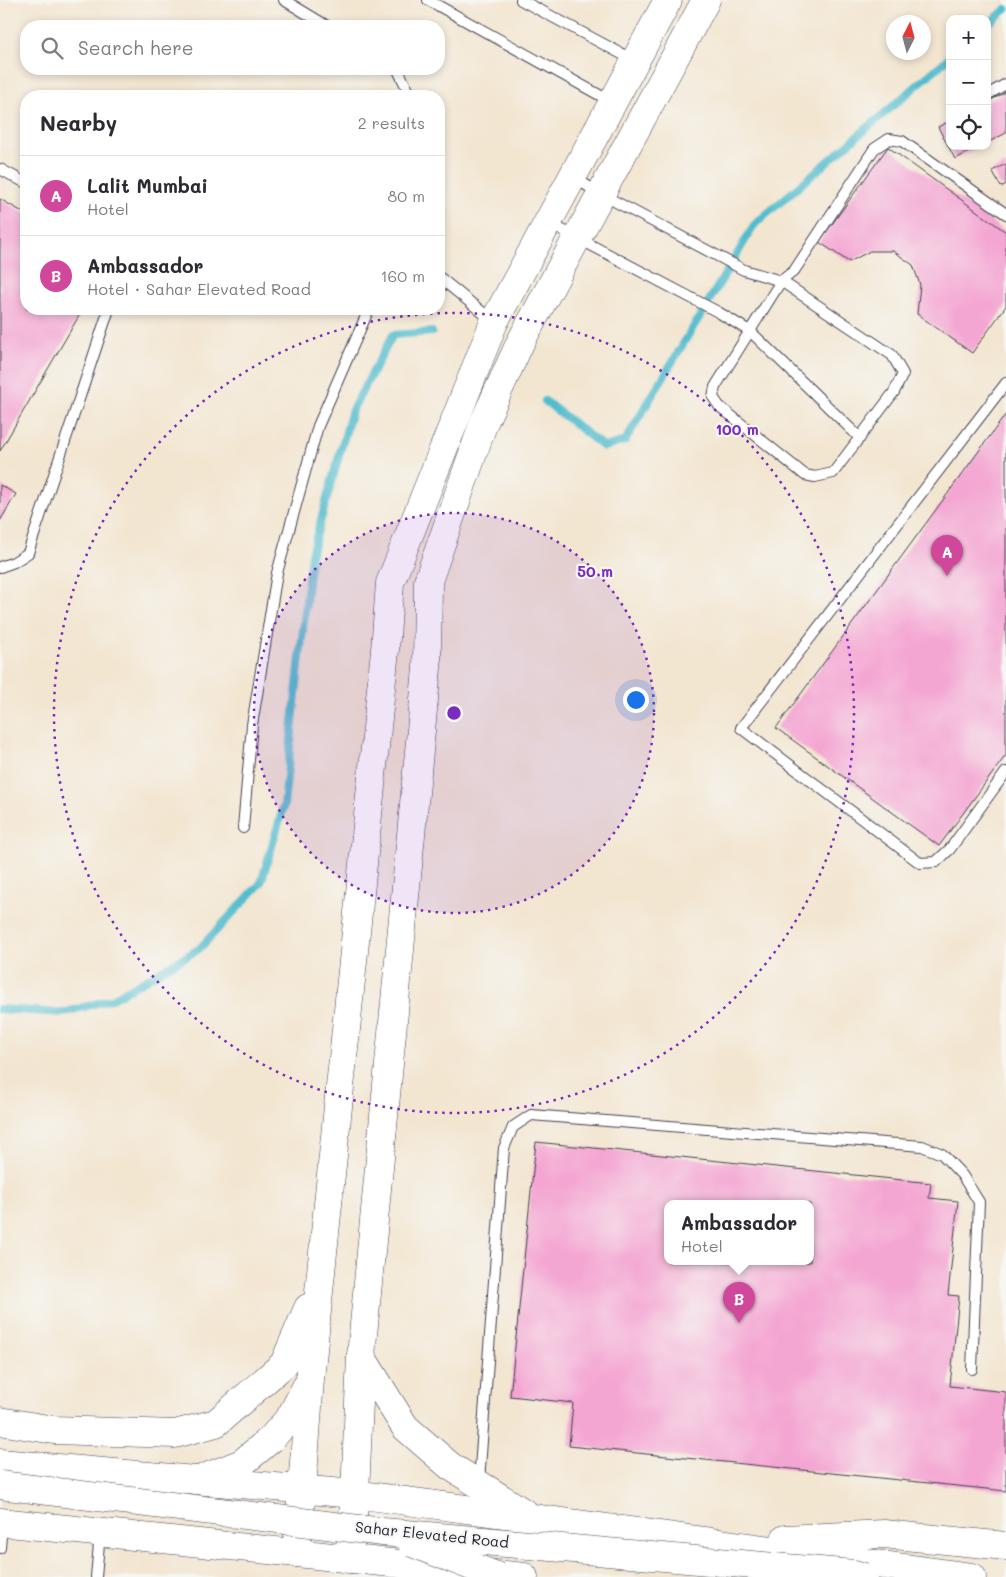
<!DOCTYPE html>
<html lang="en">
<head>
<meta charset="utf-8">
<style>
	:root { --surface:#fff; --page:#f2f2f3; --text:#2b2b33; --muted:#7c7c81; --line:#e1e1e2; --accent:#1a73e8 }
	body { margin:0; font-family:Mali,sans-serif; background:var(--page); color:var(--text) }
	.controls { position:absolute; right:15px; top:15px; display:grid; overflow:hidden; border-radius:10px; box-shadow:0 2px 8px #0003 }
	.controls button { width:45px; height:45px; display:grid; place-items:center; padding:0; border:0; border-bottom:1px solid var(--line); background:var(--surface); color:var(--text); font:25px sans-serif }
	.compass { position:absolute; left:886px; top:15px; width:45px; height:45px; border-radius:50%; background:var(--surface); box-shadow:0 2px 8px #0003; rotate:6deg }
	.you { position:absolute; left:635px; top:699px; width:18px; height:18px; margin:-12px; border:4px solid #fff; border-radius:50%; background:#1a73e8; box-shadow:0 0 0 8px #1a73e833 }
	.badge { display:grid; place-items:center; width:32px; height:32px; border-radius:50%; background:var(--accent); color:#fff; font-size:16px; font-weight:700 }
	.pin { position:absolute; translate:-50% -41px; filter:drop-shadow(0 1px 2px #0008) }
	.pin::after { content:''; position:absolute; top:26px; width:18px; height:15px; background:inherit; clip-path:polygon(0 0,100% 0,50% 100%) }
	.popup { position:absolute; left:664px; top:1200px; width:150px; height:65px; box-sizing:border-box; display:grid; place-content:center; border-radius:10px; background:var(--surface); filter:drop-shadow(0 1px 4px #0005); font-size:16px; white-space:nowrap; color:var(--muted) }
	.popup b { font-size:19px; color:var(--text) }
	.popup::after { content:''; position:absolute; left:50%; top:100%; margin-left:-10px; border:10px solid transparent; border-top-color:var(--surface) }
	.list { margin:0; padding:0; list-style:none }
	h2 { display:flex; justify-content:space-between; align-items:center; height:65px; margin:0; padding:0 20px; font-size:21px }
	h2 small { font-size:16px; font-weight:400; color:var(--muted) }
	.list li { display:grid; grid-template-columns:32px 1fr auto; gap:15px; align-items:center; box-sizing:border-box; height:80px; padding:0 20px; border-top:1px solid var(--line) }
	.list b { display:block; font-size:19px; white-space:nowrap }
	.list p { margin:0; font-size:16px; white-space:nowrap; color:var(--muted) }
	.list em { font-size:16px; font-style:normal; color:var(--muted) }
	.icon { flex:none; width:28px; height:28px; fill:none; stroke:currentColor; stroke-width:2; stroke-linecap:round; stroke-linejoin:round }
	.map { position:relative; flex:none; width:1006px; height:1577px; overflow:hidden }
	.search { position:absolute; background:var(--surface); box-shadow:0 2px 8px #0003; left:20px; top:20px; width:425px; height:55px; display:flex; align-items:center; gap:12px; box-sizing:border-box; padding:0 18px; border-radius:20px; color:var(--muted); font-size:19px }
	.panel { position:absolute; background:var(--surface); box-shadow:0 2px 8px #0003; left:20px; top:90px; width:425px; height:225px; border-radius:20px }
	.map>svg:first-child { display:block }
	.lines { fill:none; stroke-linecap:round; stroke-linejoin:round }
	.stream { stroke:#51bccd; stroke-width:8 }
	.building { fill:#f4a6d2; fill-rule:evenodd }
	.lane-casing { stroke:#413f52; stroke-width:12 }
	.secondary-casing { stroke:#413f52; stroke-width:29 }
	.lane { stroke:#fff; stroke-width:10 }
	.secondary { stroke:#fff; stroke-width:28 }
	.primary-bridge-casing { stroke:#413f52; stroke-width:29; stroke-linecap:butt }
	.primary-bridge { stroke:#fff; stroke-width:28 }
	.ring { fill:none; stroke:#7b2cbf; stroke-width:2.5; stroke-dasharray:2.5 5 }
	.labels { text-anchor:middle; stroke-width:4.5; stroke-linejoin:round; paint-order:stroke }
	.street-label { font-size:15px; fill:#22223b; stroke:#f6f6f2 }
	.centre { fill:#7b2cbf; stroke:#f6f6f2; stroke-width:2.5 }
	.ring-label { font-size:15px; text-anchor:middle; font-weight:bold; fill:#7b2cbf; stroke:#f6f6f2; stroke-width:4.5; stroke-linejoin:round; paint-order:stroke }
</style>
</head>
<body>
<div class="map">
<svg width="1006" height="1577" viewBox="0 0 1006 1577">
	<rect width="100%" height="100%" fill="#f6f6f2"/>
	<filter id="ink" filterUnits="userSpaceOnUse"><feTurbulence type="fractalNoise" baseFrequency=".02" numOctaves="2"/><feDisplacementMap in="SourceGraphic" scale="10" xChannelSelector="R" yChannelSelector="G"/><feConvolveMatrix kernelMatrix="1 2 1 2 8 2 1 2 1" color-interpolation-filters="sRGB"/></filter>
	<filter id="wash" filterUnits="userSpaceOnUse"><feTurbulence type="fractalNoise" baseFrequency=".0096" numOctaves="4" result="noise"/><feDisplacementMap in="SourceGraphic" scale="20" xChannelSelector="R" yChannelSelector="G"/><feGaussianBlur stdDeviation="1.12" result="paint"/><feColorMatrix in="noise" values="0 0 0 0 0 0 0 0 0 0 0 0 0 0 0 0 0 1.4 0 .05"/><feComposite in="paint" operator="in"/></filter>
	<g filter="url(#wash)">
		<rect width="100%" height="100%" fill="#f3e6d1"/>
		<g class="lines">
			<g class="stream">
				<polyline points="987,25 1006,9"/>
				<polyline points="545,401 604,447 625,441 755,224 950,57"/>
				<polyline points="0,1009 63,1013 112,999 199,949 261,883 284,805 311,555 352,410 393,335 432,332"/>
			</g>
		</g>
		<g id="blocks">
			<g class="building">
				<polygon points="1006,92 1006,133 987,143 987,102"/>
				<polygon points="950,121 950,146 981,146 955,159 938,127"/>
				<polygon points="888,147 1006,232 1006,306 972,353 917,314 920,285 913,265 893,251 870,251 849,262 819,242"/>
				<polygon points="1006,164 1006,184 1001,187 992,171"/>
				<polygon points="0,199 26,214 26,309 83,309 0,451"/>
				<polygon points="1006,414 1006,755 939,846 776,728"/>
				<polygon points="0,485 16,494 0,521"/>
				<path d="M536,1142l395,41 -2,15 29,3 -10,94 11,1 -9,90 56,6v99l-437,-45 4,-43 -63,-7zM668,1204h142v58h-142z"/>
			</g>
		</g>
	</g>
	<g filter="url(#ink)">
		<use href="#blocks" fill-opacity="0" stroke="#413f52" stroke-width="1"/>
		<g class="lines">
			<defs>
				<g id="lane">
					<polyline points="284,0 327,26"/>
					<polyline points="428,0 612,102"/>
					<polyline points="521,0 635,61"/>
					<polyline points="396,69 398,70 411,96"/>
					<polyline points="987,95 1006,84"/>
					<polyline points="0,169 26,183"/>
					<polyline points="574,178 601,194 744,270 781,281 892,355 903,374 894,392 833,473 815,477 805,475 719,406 713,397 715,387 781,281 794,271 874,149 889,139 902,141 1006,214"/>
					<polyline points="549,223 718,312 751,332 860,438"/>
					<polyline points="439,277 493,321"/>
					<polyline points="1006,383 741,728 920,863 936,862 950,849 1006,772"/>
					<polyline points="0,567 14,562 28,553 109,309"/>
					<polyline points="243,828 252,725 277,573 318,426 369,309"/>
					<polyline points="479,1481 504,1148 513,1127 531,1115 922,1146 942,1154 962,1175 979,1202 972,1369"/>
					<polyline points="0,1548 2,1524"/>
					<polyline points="96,1577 100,1533"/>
				</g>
				<g id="secondary">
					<polyline points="361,1356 405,1427 450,1466 526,1514"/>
					<polyline points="0,1421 54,1430 175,1434 216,1423 284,1364 308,1308"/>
					<polyline points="0,1463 355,1494 972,1577"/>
					<polyline points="204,1478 242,1463 271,1439 291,1416 306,1387"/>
					<polyline points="0,1522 524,1577"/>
					<polyline points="785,1539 884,1534 1006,1546"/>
					<polyline points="296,1553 302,1490 310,1379 385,650 390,583 494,322 668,0"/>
					<polyline points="349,1559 355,1494 361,1356 427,668 428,581 484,422 520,343 706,0"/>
				</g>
			</defs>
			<use href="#lane" class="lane-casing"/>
			<use href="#secondary" class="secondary-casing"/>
			<use href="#lane" class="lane"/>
			<use href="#secondary" class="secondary"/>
			<defs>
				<g id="primary-bridge">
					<polyline points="0,1485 383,1532 854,1574 864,1577"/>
					<polyline points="412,1543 499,1577"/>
				</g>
			</defs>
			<use href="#primary-bridge" class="primary-bridge-casing"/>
			<use href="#primary-bridge" class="primary-bridge"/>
		</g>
	</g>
	<circle cx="454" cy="713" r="200" fill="#7b2cbf" fill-opacity=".12"/>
	<g class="ring">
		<circle cx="454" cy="713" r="200"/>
		<circle cx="454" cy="713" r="400"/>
	</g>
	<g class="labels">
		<g class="street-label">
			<text transform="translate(432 1535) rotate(6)" y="5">Sahar Elevated Road</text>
		</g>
	</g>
	<circle cx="454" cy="713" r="8" class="centre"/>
	<g class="ring-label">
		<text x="737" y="435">100 m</text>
		<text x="595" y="577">50 m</text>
	</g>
</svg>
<div class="controls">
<button>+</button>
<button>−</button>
<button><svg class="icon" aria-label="locate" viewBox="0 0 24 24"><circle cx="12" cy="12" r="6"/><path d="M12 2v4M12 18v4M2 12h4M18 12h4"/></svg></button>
</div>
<svg class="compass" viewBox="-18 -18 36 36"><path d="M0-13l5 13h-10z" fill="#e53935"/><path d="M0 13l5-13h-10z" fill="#7c7c81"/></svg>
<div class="you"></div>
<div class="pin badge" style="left:947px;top:576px;background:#d1479c">A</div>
<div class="pin badge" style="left:739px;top:1323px;background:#d1479c">B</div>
<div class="popup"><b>Ambassador</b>Hotel</div>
<div class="search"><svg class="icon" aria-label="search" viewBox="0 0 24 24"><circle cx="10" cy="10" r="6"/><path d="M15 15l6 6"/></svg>Search here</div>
<section class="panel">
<h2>Nearby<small>2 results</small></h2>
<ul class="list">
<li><span class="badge" style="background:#d1479c">A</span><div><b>Lalit Mumbai</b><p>Hotel</p></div><em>80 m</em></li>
<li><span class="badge" style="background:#d1479c">B</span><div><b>Ambassador</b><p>Hotel · Sahar Elevated Road</p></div><em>160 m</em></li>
</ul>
</section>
</div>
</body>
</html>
